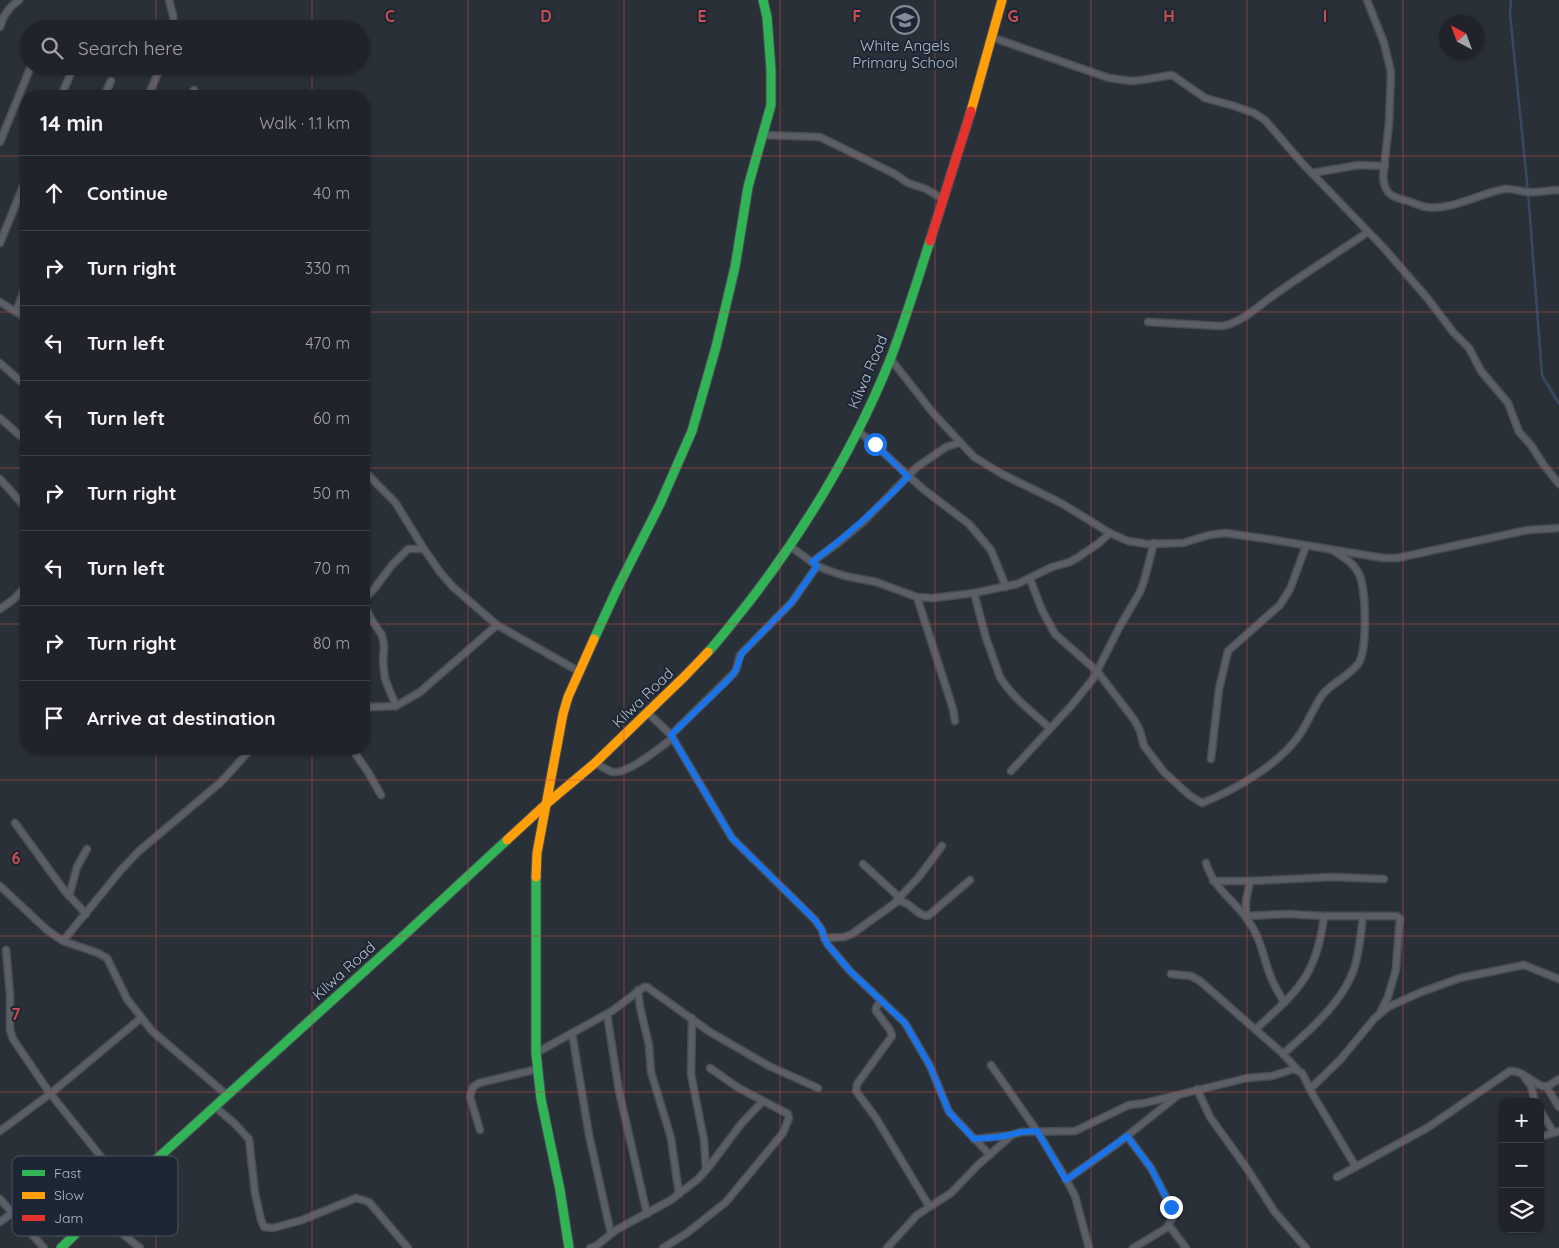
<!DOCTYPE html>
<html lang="en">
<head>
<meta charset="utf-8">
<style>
	:root { --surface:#20242a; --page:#2d3036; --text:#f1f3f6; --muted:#a2a4a8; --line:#3d4147 }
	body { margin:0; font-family:Quicksand,sans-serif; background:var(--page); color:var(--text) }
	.controls { position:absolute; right:15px; bottom:15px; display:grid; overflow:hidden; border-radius:10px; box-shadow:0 1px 4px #0004 }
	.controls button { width:45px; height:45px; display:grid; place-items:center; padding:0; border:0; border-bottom:1px solid var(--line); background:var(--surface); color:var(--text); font:25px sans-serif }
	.compass { position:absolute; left:1439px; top:15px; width:45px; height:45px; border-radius:50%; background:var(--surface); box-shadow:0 1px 4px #0004; rotate:319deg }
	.stop { position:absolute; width:15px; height:15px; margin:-11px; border:4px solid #1a73e8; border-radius:50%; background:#fff }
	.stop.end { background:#1a73e8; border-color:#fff; box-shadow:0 1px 5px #0008 }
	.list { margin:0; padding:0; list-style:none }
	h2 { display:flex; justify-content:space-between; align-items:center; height:65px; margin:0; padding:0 20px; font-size:21px }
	h2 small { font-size:16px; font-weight:400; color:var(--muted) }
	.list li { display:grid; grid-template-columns:32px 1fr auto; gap:15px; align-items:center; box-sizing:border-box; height:75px; padding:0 20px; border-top:1px solid var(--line) }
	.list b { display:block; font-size:19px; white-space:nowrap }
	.list em { font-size:16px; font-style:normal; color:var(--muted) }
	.icon { flex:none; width:28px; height:28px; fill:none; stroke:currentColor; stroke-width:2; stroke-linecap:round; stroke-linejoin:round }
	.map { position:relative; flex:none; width:1559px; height:1248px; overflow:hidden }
	.search { position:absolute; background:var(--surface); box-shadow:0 1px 4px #0004; left:20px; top:20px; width:350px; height:55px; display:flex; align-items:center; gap:12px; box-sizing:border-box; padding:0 18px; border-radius:28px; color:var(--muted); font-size:19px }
	.panel { position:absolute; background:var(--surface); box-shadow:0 1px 4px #0004; left:20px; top:90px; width:350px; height:665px; border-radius:20px }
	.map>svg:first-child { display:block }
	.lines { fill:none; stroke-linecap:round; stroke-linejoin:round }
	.stream { stroke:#384963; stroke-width:2.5 }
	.street-casing { stroke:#484c53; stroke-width:9 }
	.fast-casing { stroke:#484c53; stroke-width:11 }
	.slow-casing { stroke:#484c53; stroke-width:11 }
	.jam-casing { stroke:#484c53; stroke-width:11 }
	.street { stroke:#5a5e66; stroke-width:6 }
	.fast { stroke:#30b455; stroke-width:9 }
	.slow { stroke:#ff9f0a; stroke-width:9 }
	.jam { stroke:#e5322d; stroke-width:9 }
	.route { stroke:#1a73e8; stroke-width:6 }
	.grid { fill:none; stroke:#ce4d50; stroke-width:1; stroke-opacity:0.55 }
	.labels { text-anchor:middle; stroke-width:4; stroke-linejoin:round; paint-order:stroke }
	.poi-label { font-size:15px; fill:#b4bcc9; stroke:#1d2633 }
	.street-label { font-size:15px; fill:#b4bcc9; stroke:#1d2633 }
	.key { fill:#1d2633; stroke:#4a5360; stroke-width:1 }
	.key-label { font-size:14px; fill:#b4bcc9 }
	.grid-label { font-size:16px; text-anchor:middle; font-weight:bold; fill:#ce4d50; stroke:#1d2633; stroke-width:4; stroke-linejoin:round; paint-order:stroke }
</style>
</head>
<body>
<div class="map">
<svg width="1559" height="1248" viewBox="0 0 1559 1248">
	<rect width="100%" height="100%" fill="#2a3038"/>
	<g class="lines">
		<polyline class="stream" points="1511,0 1510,14 1528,192 1542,375 1559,404"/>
		<defs>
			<g id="street">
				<polyline points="169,0 173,15 174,29"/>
				<path d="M1367,0l17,43 7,29 -2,51 -6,54c2,18 9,20 25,24 6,2 12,5 18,6 25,4 54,-14 79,-18 8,-1 15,3 23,3 10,1 21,-2 31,-2"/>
				<path d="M0,27c3,-12 9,-20 19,-27"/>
				<polyline points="46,29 47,25"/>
				<polyline points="88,29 88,28"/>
				<polyline points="991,37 1109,78 1131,81 1142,80 1172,75 1205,98 1234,106 1254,113 1265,120 1302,163 1383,247 1428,299 1453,332 1469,348 1481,371 1508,403 1519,432 1531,445 1543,464 1559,484"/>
				<polyline points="61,96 74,66"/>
				<polyline points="104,96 111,81"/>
				<polyline points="148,96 161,66"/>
				<polyline points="192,96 194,90"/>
				<polyline points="763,135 820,137 895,174 908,183 926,189 943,199"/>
				<polyline points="0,142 31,66"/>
				<polyline points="1312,173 1359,165 1385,166"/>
				<polyline points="0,243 26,179"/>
				<polyline points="0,302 26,318"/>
				<polyline points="16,312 26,285"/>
				<path d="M1148,322l73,4c21,-3 37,-20 53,-31 31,-22 63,-42 94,-63"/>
				<polyline points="890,360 893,362 933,413 974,457 1002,474 1061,503 1110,533 1128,541 1147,544 1183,543 1209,535 1225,533 1268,539 1383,558 1397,558 1528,530 1559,528"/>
				<polyline points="0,363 26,386"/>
				<polyline points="0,418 26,441"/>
				<polyline points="858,431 875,445 923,489 969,524 991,550 1006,587"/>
				<polyline points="364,471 395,502 424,549 440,572 453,587 497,625 580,672"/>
				<polyline points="0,479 26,508"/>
				<polyline points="790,546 817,566 830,571 845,576 876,582 917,597 933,598 974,593 1017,584 1052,567 1070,562 1077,558 1099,543 1110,533"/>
				<polyline points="812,562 838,543 863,522 917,467 946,447 959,443"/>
				<path d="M1030,579l12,31 13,24 42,37 38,50 5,10 4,15 20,26 25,23 13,8c33,-13 78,-39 98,-69 9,-13 14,-28 23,-40 10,-12 26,-18 35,-30 10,-14 8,-75 1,-90 -5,-11 -16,-17 -25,-23"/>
				<path d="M974,593l12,45 14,39c12,20 33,36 50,51"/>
				<polyline points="917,597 953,709 955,721"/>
				<polyline points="364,599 374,589 392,565 408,549 424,549"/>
				<polyline points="364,604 371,619 382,635 384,646 383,662 385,679 396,706"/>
				<polyline points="0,609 14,599 26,586"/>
				<polyline points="364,702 370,707 396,706 420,692 497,625"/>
				<polyline points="648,713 671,735 732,838 815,920 822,930 824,938 828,945 850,971 905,1023 930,1066 949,1112 990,1155"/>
				<polyline points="671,735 734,673 736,670 740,655 792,602 817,566"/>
				<polyline points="352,749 368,772 381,795"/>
				<polyline points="1211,759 1219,689 1228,651 1280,605 1290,589 1306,546"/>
				<path d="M595,763c5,2 13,8 18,9 16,2 47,-25 60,-34"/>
				<polyline points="1011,771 1071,706 1093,679 1120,626 1140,592 1144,581 1154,543"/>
				<polyline points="15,823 64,890 86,914"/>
				<path d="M1206,863c9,29 31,38 45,62 12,17 13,39 22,57 3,7 8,14 11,21"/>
				<polyline points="863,864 900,898"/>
				<polyline points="1213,881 1250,881 1332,877 1384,879"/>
				<polyline points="0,886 47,930 63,941 98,953 107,958 127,999 152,1031 227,1095"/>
				<polyline points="69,896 77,867 87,849"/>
				<polyline points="896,901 918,878 942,846"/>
				<polyline points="1245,916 1289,914 1324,916 1397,916 1400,919 1399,928 1396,969 1388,997 1380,1013"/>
				<polyline points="1246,916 1246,901 1250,881"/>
				<path d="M824,938l20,-1 8,-3 46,-33c13,0 18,15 30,15l42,-36"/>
				<polyline points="63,941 121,870 139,851 221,782 251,749"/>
				<polyline points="6,950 10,994 10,1030 13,1039 49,1092 126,1188"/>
				<polyline points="1171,974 1191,976 1200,981 1281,1052 1297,1069"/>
				<polyline points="638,990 640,1007 649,1045 651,1072 671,1138 679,1194"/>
				<polyline points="881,1000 876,1008 876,1011 890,1030 892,1036 857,1084 856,1091 876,1118 929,1206"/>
				<polyline points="607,1014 619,1091 647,1214"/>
				<polyline points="692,1018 691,1074 704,1140 706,1170"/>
				<path d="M1256,1029c41,-38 61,-53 68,-113"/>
				<polyline points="572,1033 589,1135 611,1234"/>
				<polyline points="536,1053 612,1011 644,987 647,987 710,1032 769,1066 818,1088"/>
				<path d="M1283,1054c27,-24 64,-55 73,-92 4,-15 5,-31 7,-46"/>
				<polyline points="991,1065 1037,1131 1064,1175 1075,1196 1089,1248"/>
				<polyline points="1525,1078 1531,1086 1535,1102"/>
				<polyline points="1546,1086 1559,1107"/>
				<polyline points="1197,1089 1210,1117 1248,1170 1274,1211 1306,1248"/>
				<polyline points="1310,1089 1340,1060 1374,1019 1388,1007 1419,993 1460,978 1524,965 1559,979"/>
				<polyline points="214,1106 234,1123 249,1139 255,1193 261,1220 264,1227 273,1228 302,1220 356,1198 369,1202 408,1248"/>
				<polyline points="1540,1110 1554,1133"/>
				<polyline points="480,1130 470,1097 473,1087 479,1083 538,1069"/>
				<polyline points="0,1131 50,1094 141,1018"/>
				<polyline points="1127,1136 1151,1168 1171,1207 1174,1215 1167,1227"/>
				<polyline points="1540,1137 1559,1131"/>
				<polyline points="974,1139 1011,1135"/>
				<path d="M1337,1177l90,-49 83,-57c16,-1 27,19 38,15 4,-2 8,-5 11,-7"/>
				<polyline points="1066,1180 1117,1144 1177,1096"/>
				<polyline points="0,1199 44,1248"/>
				<polyline points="97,1213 140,1248"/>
				<polyline points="0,1222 12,1213"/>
				<polyline points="590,1248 596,1246 616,1230 671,1200 698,1179 708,1168 741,1124 763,1101"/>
				<polyline points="663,1248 687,1233 726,1202 783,1133 789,1118 788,1114 737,1087 710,1068"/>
				<polyline points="887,1248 917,1215 951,1193 978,1165 1012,1135 1021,1132 1075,1131 1129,1105 1145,1103 1247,1078 1272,1076 1294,1069 1302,1073 1313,1095 1356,1167"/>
				<polyline points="1133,1248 1168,1227 1171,1228 1186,1248"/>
			</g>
			<g id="fast">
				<polyline points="594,639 617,589 660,504 692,431 716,347 735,267 748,187 771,105 771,70 767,17 763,0"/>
				<path d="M708,652c15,-16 27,-33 41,-50 57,-74 106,-155 141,-242 15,-39 27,-79 40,-119"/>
				<polyline points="536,877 536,1053 541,1099 560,1190 569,1248"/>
				<polyline points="61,1248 97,1213 400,939 507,840"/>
			</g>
			<g id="slow">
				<polyline points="971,111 1002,0"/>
				<polyline points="507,840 545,805 595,763 685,676 708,652"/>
				<polyline points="536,877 537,853 563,714 568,697 594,639"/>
			</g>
			<polyline id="jam" points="930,241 971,111"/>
		</defs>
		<use href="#street" class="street-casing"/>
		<use href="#fast" class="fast-casing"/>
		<use href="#slow" class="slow-casing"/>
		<use href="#jam" class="jam-casing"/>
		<use href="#street" class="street"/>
		<use href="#fast" class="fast"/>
		<use href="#slow" class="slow"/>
		<use href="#jam" class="jam"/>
	</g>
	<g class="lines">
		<path class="route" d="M875,444l33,33c-30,31 -61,59 -96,85l5,4 -25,36 -50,51 -6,17 -7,9 -58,56 61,103 83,82 7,10 2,8 4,7 22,26 55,52 25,43 19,46 25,27 26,-2 21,-5 16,-1 29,49 61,-44 24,32 20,39"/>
	</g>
	<path class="grid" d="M156,0v29M312,0v29M468,0v1248M624,0v1248M780,0v1248M935,0v1248M1091,0v1248M1247,0v1248M1403,0v1248M156,66v30M312,66v30M0,156h26M364,156h1195M0,312h26M364,312h1195M0,468h26M364,468h1195M0,624h26M364,624h1195M156,749v499M312,749v499M0,780h1559M0,936h1559M0,1092h1559"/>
	<defs>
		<symbol id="school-ring" viewBox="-11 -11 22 22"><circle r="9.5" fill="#1d2633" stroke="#848b96" stroke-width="1.5"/><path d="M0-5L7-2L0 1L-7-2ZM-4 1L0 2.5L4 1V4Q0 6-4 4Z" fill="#848b96"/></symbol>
	</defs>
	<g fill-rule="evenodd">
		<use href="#school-ring" x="889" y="4" width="32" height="32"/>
	</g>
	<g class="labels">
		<g class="poi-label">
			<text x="905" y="51">White Angels<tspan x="905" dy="17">Primary School</tspan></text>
		</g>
		<g class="street-label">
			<text transform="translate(868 372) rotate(-67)" y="5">Kilwa Road</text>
			<text transform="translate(643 698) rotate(-44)" y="5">Kilwa Road</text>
			<text transform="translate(344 971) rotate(-42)" y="5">Kilwa Road</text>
		</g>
	</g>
	<rect x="12" y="1156" width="166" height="80" rx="8" class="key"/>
	<rect x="22" y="1170" width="23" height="6" fill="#30b455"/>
	<rect x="22" y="1192" width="23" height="7" fill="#ff9f0a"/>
	<rect x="22" y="1215" width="23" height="6" fill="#e5322d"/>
	<g class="key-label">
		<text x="54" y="1178">Fast</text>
		<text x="54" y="1200">Slow</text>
		<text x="54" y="1223">Jam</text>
	</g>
	<g class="grid-label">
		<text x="390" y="22">C</text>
		<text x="546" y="22">D</text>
		<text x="702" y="22">E</text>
		<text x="857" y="22">F</text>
		<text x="1013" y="22">G</text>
		<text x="1169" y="22">H</text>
		<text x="1325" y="22">I</text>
		<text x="16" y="864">6</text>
		<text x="16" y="1020">7</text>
	</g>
</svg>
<div class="controls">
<button>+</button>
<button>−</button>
<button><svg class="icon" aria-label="layers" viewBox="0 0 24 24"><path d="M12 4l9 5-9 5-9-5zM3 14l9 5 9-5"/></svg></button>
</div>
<svg class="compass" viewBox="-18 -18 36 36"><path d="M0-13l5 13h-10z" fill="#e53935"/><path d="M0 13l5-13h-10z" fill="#a2a4a8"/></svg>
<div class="stop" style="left:875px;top:444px"></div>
<div class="stop end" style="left:1171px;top:1207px"></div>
<div class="search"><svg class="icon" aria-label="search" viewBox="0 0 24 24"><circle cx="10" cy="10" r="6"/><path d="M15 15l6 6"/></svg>Search here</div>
<section class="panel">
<h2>14 min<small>Walk · 1.1 km</small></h2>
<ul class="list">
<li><svg class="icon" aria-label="ahead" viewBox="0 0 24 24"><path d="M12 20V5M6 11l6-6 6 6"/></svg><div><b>Continue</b></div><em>40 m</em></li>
<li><svg class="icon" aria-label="right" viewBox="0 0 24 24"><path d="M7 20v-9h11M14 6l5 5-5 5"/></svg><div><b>Turn right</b></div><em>330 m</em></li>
<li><svg class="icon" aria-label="left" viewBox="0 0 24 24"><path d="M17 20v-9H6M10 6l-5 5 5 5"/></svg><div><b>Turn left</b></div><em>470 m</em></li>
<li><svg class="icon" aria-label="left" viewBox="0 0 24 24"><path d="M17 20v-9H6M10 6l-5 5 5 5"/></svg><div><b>Turn left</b></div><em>60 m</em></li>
<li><svg class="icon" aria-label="right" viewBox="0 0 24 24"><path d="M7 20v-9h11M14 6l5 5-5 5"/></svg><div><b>Turn right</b></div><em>50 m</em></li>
<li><svg class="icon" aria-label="left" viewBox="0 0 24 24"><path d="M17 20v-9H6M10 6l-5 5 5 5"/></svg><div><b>Turn left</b></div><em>70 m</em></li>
<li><svg class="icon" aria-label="right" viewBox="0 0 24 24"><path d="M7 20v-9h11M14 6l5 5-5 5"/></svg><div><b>Turn right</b></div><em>80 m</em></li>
<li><svg class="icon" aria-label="arrive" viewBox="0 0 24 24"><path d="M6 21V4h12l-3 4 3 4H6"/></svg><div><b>Arrive at destination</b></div></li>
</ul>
</section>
</div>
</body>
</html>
